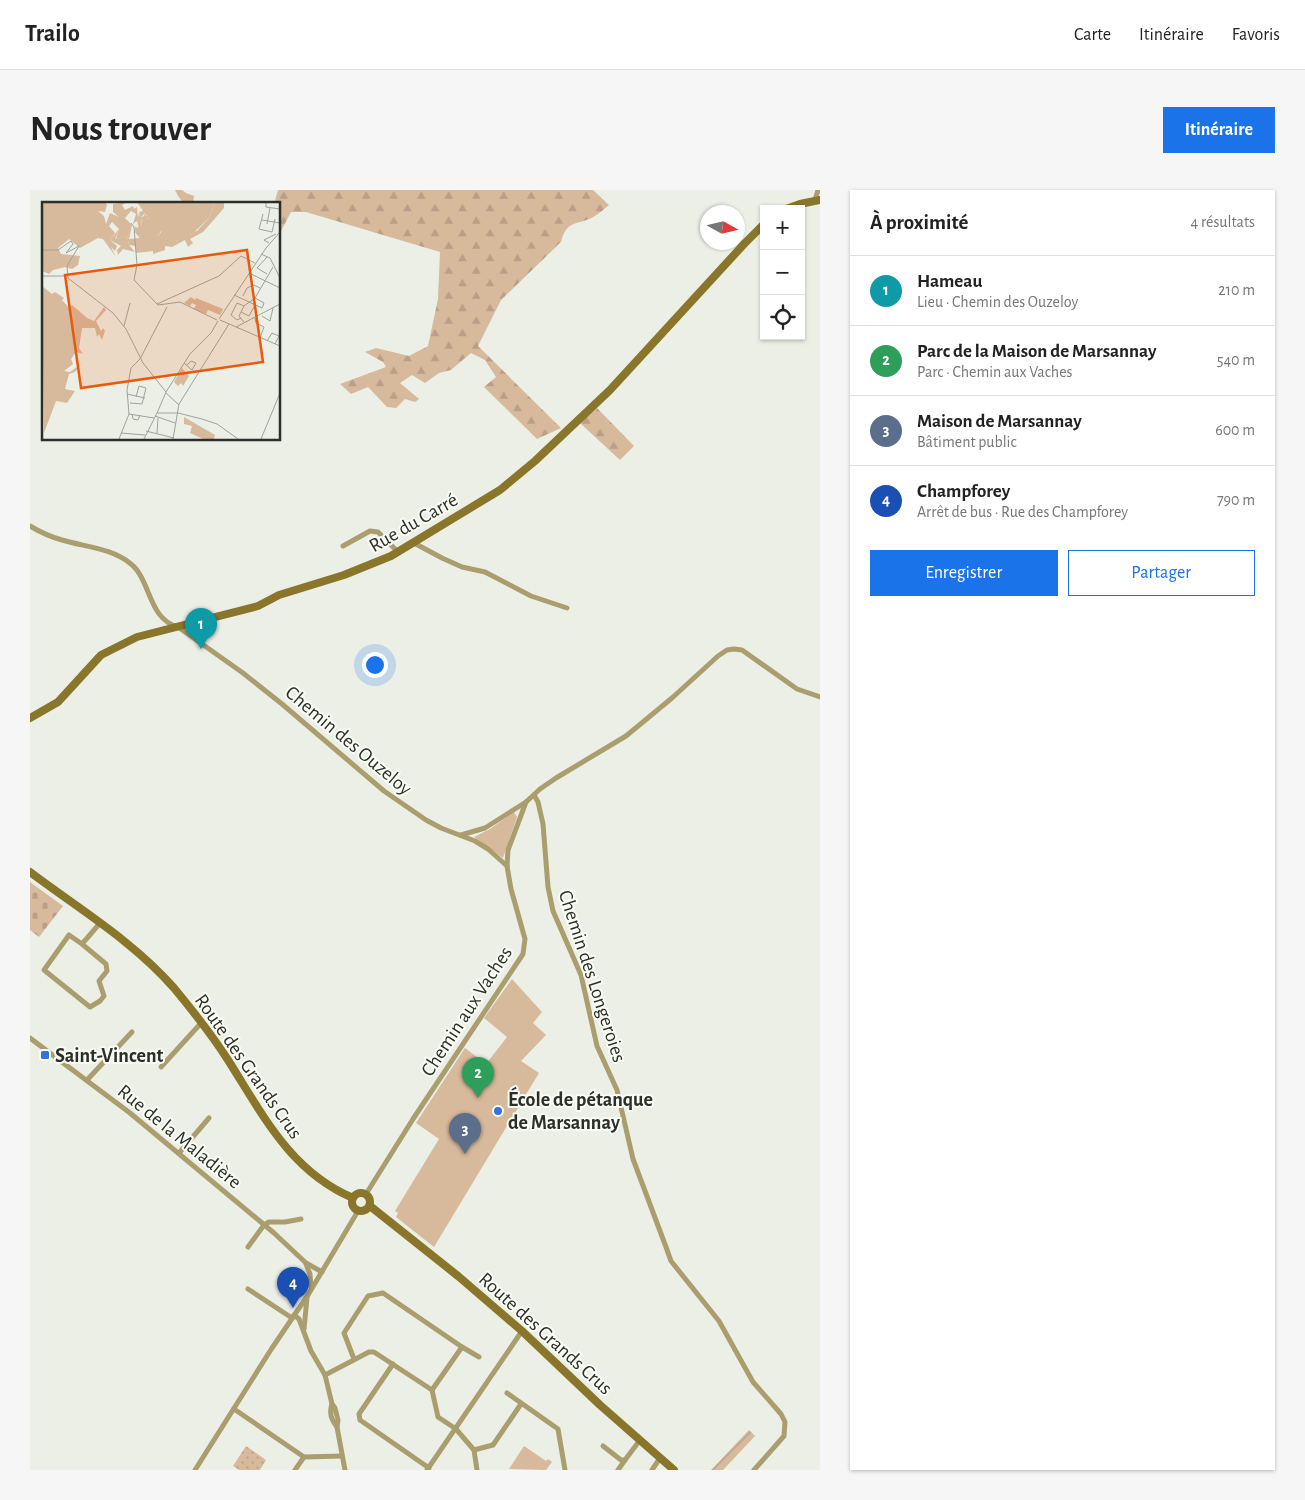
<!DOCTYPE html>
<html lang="fr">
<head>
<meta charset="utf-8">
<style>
	:root { --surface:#fff; --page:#f6f6f6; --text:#222; --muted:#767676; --line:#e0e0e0; --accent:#1a73e8 }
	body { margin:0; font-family:"Alegreya Sans",sans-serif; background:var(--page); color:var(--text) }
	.controls { position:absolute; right:15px; top:15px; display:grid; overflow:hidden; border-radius:0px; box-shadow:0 1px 4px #0004 }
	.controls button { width:45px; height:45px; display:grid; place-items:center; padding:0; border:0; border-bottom:1px solid var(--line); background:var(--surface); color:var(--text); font:25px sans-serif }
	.compass { position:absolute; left:670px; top:15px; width:45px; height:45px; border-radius:50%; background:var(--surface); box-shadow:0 1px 4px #0004; rotate:98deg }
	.you { position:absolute; left:344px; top:474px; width:18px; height:18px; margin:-12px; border:4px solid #fff; border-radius:50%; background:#1a73e8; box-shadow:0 0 0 8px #1a73e833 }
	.badge { display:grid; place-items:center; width:32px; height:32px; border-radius:50%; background:var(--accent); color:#fff; font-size:16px; font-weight:700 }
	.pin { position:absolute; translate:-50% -41px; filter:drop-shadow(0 1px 2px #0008) }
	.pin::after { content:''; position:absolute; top:26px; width:18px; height:15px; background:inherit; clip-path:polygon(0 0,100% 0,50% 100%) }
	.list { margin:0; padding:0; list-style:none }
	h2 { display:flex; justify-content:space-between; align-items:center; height:65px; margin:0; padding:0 20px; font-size:21px }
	h2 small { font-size:16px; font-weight:400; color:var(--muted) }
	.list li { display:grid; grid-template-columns:32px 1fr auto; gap:15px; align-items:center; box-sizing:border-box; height:70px; padding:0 20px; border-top:1px solid var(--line) }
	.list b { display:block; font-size:19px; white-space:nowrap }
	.list p { margin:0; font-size:16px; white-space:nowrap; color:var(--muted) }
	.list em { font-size:16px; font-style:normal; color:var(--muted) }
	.actions { display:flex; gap:10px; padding:15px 20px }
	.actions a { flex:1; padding:11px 0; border:1px solid var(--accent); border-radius:0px; text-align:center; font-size:18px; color:var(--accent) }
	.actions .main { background:var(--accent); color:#fff }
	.icon { flex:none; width:28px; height:28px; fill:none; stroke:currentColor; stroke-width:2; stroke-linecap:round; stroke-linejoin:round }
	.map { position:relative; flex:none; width:790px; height:1280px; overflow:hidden; border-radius:0px }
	header { display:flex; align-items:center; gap:30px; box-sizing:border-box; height:70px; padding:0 25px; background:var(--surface); border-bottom:1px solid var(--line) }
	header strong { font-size:24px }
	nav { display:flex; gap:28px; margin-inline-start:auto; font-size:18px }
	.intro { display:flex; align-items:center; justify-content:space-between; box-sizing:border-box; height:120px; padding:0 30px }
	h1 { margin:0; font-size:35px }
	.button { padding:12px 22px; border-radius:0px; background:var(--accent); color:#fff; font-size:18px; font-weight:700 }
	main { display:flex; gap:30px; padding:0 30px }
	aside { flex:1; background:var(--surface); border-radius:0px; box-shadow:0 1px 4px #0004 }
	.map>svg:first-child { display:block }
	.grass { fill:url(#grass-dots) }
	.forest { fill:url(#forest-firs) }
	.cemetery { fill:url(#cemetery-stones) }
	.park { fill:#d7b99c }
	.garden { fill:url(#garden-furrows) }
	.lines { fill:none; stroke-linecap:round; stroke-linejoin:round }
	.street { stroke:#aa9e6f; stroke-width:5 }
	.secondary { stroke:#89762a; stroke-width:8 }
	.poi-dot { fill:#3671df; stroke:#f9fcf3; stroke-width:2 }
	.labels { text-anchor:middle; stroke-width:4; stroke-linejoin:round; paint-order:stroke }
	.street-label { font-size:20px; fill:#2c2e2a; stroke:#f9fcf3 }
	.poi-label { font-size:20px; font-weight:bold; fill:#2c2e2a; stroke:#f9fcf3; text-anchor:start }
	.inset-road { fill:none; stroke:#9fa29b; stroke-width:1 }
	.view { fill:#e8590c; fill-opacity:0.15; stroke:#e8590c; stroke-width:2.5 }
	.inset-edge { fill:none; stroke:#2c2e2a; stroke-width:2.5 }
</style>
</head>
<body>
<header>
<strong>Trailo</strong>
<nav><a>Carte</a><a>Itinéraire</a><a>Favoris</a></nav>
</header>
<div class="intro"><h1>Nous trouver</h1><a class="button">Itinéraire</a></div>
<main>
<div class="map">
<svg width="790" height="1280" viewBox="0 0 790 1280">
	<defs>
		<pattern id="grass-dots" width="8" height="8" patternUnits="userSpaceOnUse" patternTransform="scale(1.25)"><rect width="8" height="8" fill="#d7b99c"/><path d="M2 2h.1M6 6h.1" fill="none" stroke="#b99f87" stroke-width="1.8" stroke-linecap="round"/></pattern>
		<pattern id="forest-firs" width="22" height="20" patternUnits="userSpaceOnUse" patternTransform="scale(1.25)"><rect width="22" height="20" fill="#d7b99c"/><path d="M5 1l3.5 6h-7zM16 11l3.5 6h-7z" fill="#b99f87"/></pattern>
		<pattern id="cemetery-stones" width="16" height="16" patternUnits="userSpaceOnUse" patternTransform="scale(1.25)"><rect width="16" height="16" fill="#d7b99c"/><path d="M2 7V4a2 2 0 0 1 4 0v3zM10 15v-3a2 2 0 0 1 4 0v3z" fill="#b99f87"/></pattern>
		<pattern id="garden-furrows" width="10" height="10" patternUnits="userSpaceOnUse" patternTransform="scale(1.25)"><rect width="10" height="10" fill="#d7b99c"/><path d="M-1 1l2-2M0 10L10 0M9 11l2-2" fill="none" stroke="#b99f87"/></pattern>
	</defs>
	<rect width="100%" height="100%" fill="#ebefe6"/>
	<polygon class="grass" points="216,1256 236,1270 230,1280 209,1280 203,1276"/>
	<g class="forest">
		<path d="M145,0h7l4,3 8,3 -1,8c-11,0 -13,-4 -18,-14z"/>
		<path d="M248,0h315l16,15c-5,4 -9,8 -14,11 -16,10 -28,2 -34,26l-60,58 -23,46 83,82 -24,11 -53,-52 12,-10 -11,-17 -14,-7 -20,17 -12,3 -14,10 -13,-8 -12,8 19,16 -4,3 -10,-3 -9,9 -9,-1 -19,-20 -17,7 -11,-10 46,-17 -3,-5 -18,-10 11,-4 33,8 19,-10 10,-47 2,-47 -134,-40h-15l-12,23v-31h-5z"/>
		<polygon points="567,218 604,256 590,270 550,233"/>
	</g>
	<polygon class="cemetery" points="0,692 33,716 9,747 0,740"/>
	<g class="park">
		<polygon points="484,622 487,627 473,668 444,647 460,639"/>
		<polygon points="482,789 512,822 503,833 516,845 491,871 509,883 404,1057 366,1027 368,1023 365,1021 409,949 386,933 435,858 456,874 477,847 454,828"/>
		<polygon points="494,1256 516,1271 518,1269 522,1272 516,1280 479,1279"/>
	</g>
	<polygon class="garden" points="719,1240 725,1246 693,1280 681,1280"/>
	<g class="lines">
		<g class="street">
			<polyline points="785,10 788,0"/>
			<path d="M0,336c10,6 21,11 32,14 23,7 50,8 69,24 20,16 17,55 47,63l65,46 39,31 102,87 42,29 15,8 34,13 13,8 19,17"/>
			<polyline points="384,353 412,368 432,377 455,382 501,406 537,418"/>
			<polyline points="313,356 340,341 348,342 368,362"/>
			<polyline points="504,605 508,612 513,634 518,697 523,721 551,785 567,856 587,900 603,969 636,1057 641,1071 689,1131 723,1192 751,1224 755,1232 754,1246 724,1280"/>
			<polyline points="431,645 455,638 496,612"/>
			<polyline points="52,754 76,774 77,781 69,791 74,806 70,811 60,817 14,780 39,745 52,754 70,733"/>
			<polyline points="0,848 100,923 244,1043 276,1073 292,1082"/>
			<polyline points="131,877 172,832"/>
			<polyline points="57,890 102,842"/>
			<polyline points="149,963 179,928"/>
			<polyline points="336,1004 383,929 493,764 495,749 481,699 477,676 478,660 496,612 510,599 526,588 596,546 642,508 688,466 697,460 704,459 712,460 767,499 790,507"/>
			<polyline points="218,1057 234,1035 239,1032 255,1032 271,1029"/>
			<polyline points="276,1074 280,1084 281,1097"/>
			<polyline points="218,1099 262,1128"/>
			<polyline points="264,1125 269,1129 281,1161 295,1185 302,1214 305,1218 308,1230 307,1237 315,1280"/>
			<polyline points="274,1139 277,1108"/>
			<polyline points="432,1157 449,1167"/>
			<polyline points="324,1169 314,1143 338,1106 353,1103 432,1157 402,1200"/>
			<polyline points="363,1174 329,1224 330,1230 399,1278"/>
			<polyline points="295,1185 339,1162 344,1162 402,1200 408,1227 426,1239 444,1260 447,1280"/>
			<polyline points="477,1203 528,1239 535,1280"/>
			<path d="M302,1214c-3,9 -1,15 5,23"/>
			<polyline points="204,1219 274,1267"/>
			<polyline points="573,1256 591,1270 595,1270 610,1250"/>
			<polyline points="444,1260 463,1255 491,1214"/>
			<polyline points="165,1280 242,1158 278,1105 328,1021"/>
			<polyline points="265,1280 274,1267 312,1266"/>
			<polyline points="397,1280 492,1141"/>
			<polyline points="588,1280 595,1270"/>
			<polyline points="622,1280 630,1268"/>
		</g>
		<g class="secondary">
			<polyline points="756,19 770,14 790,10"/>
			<polyline points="0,528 28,512 71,465 107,447 228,416 249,405 314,385 361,366 470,300 505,271 580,200 715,53 734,34"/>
			<path d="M0,682c49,37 103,69 144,116 19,23 38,47 54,72 35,55 62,111 125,138"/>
			<circle cx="331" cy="1012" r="9"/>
			<polyline points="340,1016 428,1086 492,1141 570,1215 644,1280"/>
		</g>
	</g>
	<g class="poi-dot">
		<rect x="10" y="860" width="10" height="10" rx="2.5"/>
		<circle cx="468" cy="921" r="5"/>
	</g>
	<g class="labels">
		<g class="street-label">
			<text transform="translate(383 332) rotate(-30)" y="7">Rue du Carré</text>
			<text transform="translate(319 550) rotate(40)" y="7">Chemin des Ouzeloy</text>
			<text transform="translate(563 786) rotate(72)" y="7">Chemin des Longeroies</text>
			<text transform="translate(436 821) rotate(-57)" y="7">Chemin aux Vaches</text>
			<text transform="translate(219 876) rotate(55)" y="7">Route des Grands Crus</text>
			<text transform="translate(150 946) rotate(39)" y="7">Rue de la Maladière</text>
			<text transform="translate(516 1143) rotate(42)" y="7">Route des Grands Crus</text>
		</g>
		<g class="poi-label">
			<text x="25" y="872">Saint-Vincent</text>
			<text x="478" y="916">École de pétanque<tspan x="478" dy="23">de Marsannay</tspan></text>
		</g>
	</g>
	<g transform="translate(12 12)">
		<rect width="238" height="238" fill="#ebefe6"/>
		<path d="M95,0h78l-6,16 -19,18 -15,5 -14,-10 -3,5 -5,-3 -9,10 -9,-11v-4l2,-4 -1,4 5,-2 2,-9 6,2 -4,-6 -5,5 -1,-6 4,-1zM77,27l-4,10 12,-3 2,9 6,7 -12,-3 -5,6 -1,-5 4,-4 -11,-6z" fill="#d7b99c"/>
		<path d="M0,0h63l2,3 -2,7 -7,-1 6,5 2,8 4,-11 9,4 -6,-5v-8l15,-2 -6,3 3,5 8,-4 1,3 3,-2 1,10 1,-4 1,5 4,-2 1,-4 1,4h3l-5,9 -2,-7 -2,15 -3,-12 -4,3 3,-10 -5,-3 -6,7 7,7 -3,14 11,-1 -5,-6 7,3 -1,5h5l-2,3 8,-12 6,5 4,-5 14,10 11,-7 3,2 2,-2 -4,-1 9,-2 12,-13 6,-16 9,1v5l-21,24 -13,7 3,4 -5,4 -3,-7 -13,7 -7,-1v4l-12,4v-3l-17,2 -1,-7 -6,-1 -2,-9 -11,3 3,-10 -7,-7 -3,4 6,7 -5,7 7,6 -2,5 -4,-4 5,10 -13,-18 -5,-1 -18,10 -11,-9 -11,9 3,6 19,2 -2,9 -6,4 -7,-2 -12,3 -4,4 -7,-3zM0,84l10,8 3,-2 9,6 -2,2 7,8 3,-3 15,13 7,3 10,-14 2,3 -10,11 5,10 2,-3 2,3 -3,9 -3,-6 -2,3 -2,-9h-13l-3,20 4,6 -7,-2 -5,7 2,5 -9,7 6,1 11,-8 -6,8 -6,2 -4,15 10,2 -8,12 -11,-2 -12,32z" fill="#d7b99c"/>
		<path d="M140,166l7,8 -6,10 -2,-3 -3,3 -4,-4z" fill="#d7b99c"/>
		<path d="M149,95l4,3 1,-2 27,11 -3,6 -12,-5 -2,4 -12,-5 2,-4 -4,-2 -2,3 -6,-3z" fill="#d7b99c"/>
		<path d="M142,215l31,18 -1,4h-11l-13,-6 2,-7 -8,-2z" fill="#d7b99c"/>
		<path class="inset-road" d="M224,0v5l14,2M221,12l-4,15 13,3 3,-13M220,18l18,3M89,21l3,4 3,38 -3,15 24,25 22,-3 37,18M225,22l3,-16M227,41l-5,-3 12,-6M0,48h16l13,-9 2,3 -7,9 13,-7 -12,20 1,12 45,35 13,16 17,34 23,29 -9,21h21l24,6 15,5 21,15M219,52l9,4 10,20M207,71l31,15M225,72l-10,-6 10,-11M0,74h25M192,93l28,13 2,-5 -9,-5M201,94l4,-8 7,-3 6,3M115,102l62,-28 22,-20 14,7M199,110l8,4 6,-11M220,114l8,5 3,-13M199,116l-4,2 -6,-5 6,-12 7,3M213,116l1,5 8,4 -4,11M177,117l47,-71 14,-16M178,118l60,26M202,120l-5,-6 5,-10 11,-8 18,-31M82,124l6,-23M194,125l44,-23M225,139l5,-8 7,3 -4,8M142,161l8,7 4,-7 -5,-2 -4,4M124,190l24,-38 21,-21 7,-12M124,191l13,12M85,192l18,4M88,201l12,1 4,-16 -7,-2 -3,11M87,212l25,4M90,212l1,5 5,1 2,-5M113,214l20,7M104,229l28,7M79,231l24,2M115,231l1,-15M77,237l10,-25 -2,-24 4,-22 9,-9 27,-52M102,237l13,-26M131,237l6,-35 50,-80M219,237l19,-46"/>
		<path class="view" d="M205,48l16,112 -182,26 -16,-113z"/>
		<rect width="238" height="238" class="inset-edge"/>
	</g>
</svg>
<div class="controls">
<button>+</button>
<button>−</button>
<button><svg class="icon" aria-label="locate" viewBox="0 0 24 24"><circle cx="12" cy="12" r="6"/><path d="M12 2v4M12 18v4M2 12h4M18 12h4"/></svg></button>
</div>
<svg class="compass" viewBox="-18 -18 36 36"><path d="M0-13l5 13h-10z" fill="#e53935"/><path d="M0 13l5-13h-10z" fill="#767676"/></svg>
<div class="you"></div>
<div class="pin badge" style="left:171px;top:459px;background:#0f9aa8">1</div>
<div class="pin badge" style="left:448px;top:908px;background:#2e9e5b">2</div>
<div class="pin badge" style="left:435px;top:964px;background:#5c6f8a">3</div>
<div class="pin badge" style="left:263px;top:1118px;background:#1a4fb4">4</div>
</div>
<aside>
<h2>À proximité<small>4 résultats</small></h2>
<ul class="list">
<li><span class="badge" style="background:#0f9aa8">1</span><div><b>Hameau</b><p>Lieu · Chemin des Ouzeloy</p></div><em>210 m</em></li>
<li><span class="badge" style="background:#2e9e5b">2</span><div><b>Parc de la Maison de Marsannay</b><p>Parc · Chemin aux Vaches</p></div><em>540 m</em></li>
<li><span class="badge" style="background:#5c6f8a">3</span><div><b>Maison de Marsannay</b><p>Bâtiment public</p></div><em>600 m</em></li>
<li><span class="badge" style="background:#1a4fb4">4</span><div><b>Champforey</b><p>Arrêt de bus · Rue des Champforey</p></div><em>790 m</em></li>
</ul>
<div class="actions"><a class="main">Enregistrer</a><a>Partager</a></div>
</aside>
</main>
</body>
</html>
